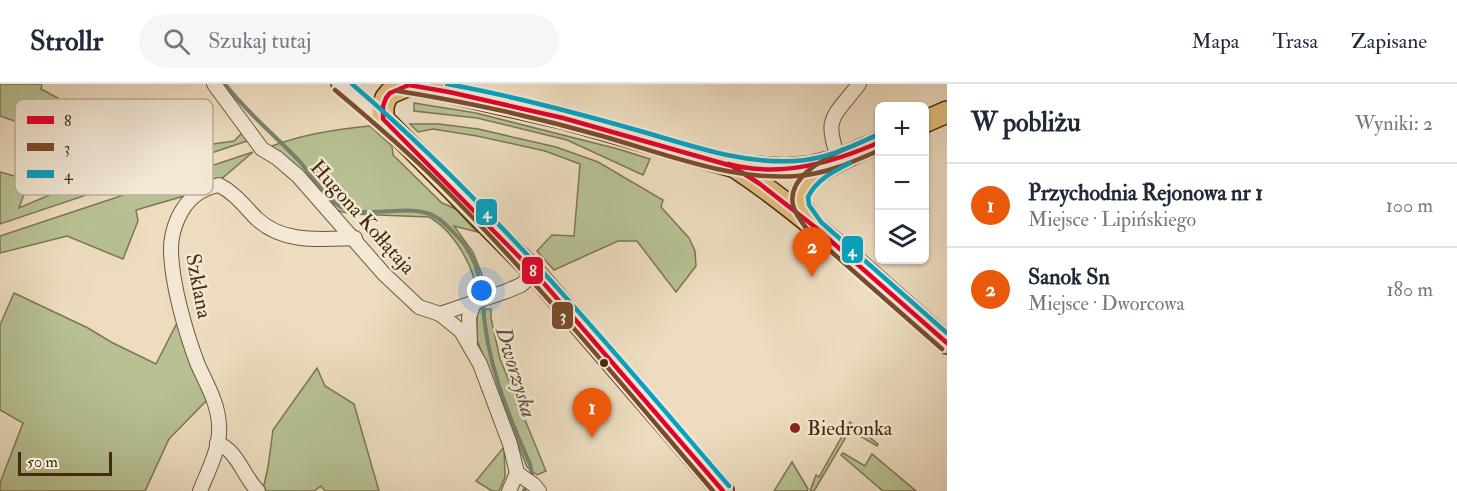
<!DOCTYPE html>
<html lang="pl">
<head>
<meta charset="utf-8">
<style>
	:root { --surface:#fff; --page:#f6f6f7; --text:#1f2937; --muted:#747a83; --line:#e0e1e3; --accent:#ea580c }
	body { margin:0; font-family:"IM FELL Double Pica",serif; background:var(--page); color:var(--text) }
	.controls { position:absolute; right:18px; top:18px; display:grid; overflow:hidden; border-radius:9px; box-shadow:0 2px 4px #0004 }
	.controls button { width:54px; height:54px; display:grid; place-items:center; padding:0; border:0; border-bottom:2px solid var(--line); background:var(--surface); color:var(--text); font:30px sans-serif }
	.scale { position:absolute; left:18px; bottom:15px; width:94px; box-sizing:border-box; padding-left:6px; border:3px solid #452a0b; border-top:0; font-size:16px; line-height:21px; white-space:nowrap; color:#452a0b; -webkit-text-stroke:4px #f3e8d6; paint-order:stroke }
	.you { position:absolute; left:482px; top:207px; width:21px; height:21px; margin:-15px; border:4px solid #fff; border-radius:50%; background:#1a73e8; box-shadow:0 0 0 9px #1a73e833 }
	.badge { display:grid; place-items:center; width:39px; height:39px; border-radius:50%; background:var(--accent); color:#fff; font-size:20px; font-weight:700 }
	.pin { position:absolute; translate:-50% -50px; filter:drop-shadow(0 2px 3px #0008) }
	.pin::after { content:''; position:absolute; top:32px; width:21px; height:18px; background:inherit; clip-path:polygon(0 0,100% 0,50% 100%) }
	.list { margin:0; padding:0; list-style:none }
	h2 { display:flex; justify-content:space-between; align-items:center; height:78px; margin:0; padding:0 24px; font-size:26px }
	h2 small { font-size:20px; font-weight:400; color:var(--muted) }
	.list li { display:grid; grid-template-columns:39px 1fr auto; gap:18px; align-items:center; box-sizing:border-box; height:84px; padding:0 24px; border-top:2px solid var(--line) }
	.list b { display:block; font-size:22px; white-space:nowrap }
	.list p { margin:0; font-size:20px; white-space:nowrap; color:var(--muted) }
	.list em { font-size:20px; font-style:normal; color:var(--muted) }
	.icon { flex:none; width:33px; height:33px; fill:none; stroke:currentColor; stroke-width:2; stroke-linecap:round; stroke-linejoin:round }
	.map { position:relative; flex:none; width:947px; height:407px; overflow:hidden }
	header { display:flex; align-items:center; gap:36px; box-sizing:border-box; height:84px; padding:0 30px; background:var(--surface); border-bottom:2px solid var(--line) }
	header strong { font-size:28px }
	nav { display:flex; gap:33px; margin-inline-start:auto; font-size:21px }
	.search { width:420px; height:54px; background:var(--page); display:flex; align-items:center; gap:15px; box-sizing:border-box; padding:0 21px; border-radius:33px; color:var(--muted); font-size:22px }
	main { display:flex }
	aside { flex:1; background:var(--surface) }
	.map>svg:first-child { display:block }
	.green { fill:#b7c193; stroke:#7e764f; stroke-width:1.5 }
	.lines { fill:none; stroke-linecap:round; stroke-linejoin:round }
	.stream { stroke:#778270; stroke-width:4 }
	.minor-casing { stroke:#6f5638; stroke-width:16 }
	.tertiary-casing { stroke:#6f5638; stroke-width:20 }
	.primary-casing { stroke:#452a0b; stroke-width:24 }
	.minor { stroke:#f3e8d6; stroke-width:14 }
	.tertiary { stroke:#f3e8d6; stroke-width:16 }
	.primary { stroke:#e6be80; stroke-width:21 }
	.bus-1-casing { stroke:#f3e8d6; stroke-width:9 }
	.bus-2-casing { stroke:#f3e8d6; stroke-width:9 }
	.bus-3-casing { stroke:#f3e8d6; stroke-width:9 }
	.bus-1 { stroke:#e4002b; stroke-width:4.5 }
	.bus-2 { stroke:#7a4b2a; stroke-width:4.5 }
	.bus-3 { stroke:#03a3c4; stroke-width:4.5 }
	.bus-dot { fill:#452a0b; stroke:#f3e8d6; stroke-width:2 }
	.poi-dot { fill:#8f2418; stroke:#f3e8d6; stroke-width:2 }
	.labels { text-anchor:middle; stroke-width:5; stroke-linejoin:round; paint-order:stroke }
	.street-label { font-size:21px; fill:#452a0b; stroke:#f3e8d6 }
	.poi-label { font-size:21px; fill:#452a0b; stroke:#f3e8d6; text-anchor:start }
	.water-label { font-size:22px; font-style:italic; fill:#5a4e35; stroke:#f3e8d6 }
	.key { fill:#f3e8d6; stroke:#bfaf99; stroke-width:1.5 }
	.key-label { font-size:16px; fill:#452a0b }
	.line-badge { stroke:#f3e8d6; stroke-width:2 }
	.badge-label { font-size:16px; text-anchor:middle; font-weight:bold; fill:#fff }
</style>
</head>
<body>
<header>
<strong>Strollr</strong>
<div class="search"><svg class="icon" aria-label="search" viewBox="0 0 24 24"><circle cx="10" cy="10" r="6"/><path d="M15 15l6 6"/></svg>Szukaj tutaj</div>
<nav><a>Mapa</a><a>Trasa</a><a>Zapisane</a></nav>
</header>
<main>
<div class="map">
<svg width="947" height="407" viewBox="0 0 947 407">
	<rect width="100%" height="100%" fill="#eddcc0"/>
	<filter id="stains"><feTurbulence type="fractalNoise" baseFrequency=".00333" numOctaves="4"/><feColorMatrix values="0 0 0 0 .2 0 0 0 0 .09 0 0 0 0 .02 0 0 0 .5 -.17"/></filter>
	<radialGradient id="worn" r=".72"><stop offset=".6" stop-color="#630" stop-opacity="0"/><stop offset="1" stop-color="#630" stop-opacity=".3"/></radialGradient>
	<g class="green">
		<polygon points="0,0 42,0 41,5 60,15 47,48 0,32"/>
		<polygon points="414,19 476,29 618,65 650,75 643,91 567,56 477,34 414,27"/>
		<polygon points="410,40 439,40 478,45 556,63 598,78 663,116 661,123 689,154 695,167 696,182 676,208 637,157 618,157 554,186 537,167 552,151 574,152 580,80 545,67 477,52 433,45 418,48"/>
		<path d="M370,42l22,20 1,9 49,48 14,6 21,23 -23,-6 19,26 15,38 -12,4c0,-26 -23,-64 -47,-77l-77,-3 -17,-4 -63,-60v-4c32,-12 64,-17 98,-20z"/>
		<polygon points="245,46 250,56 0,140 0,88 29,96 19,124 111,85 178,65 234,57"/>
		<polygon points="253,68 219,97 205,100 184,112 136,126 138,137 123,175 67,152 0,169 0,152"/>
		<polygon points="14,209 88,244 111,258 156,280 179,235 207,316 169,355 145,407 0,407 0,399 23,339 0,326 0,241"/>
		<polygon points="477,225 491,225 491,234 500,275 546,387 537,391 527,383 477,256"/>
		<polygon points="317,284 325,302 354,320 379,407 325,407 321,402 314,407 265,407 263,405 268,383 273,346"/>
		<polygon points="850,338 878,360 877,362 850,346 814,407 810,407 816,391 819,393"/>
		<polygon points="504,363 505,393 499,407 492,407 476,397"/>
		<polygon points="843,369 865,382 872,370 916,407 883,407 841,371"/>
		<polygon points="792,378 808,405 807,407 774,407"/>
	</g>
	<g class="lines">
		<g class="stream">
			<path d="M225,0c22,29 51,52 76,79 12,14 24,35 40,44 29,14 73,-7 98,12 7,5 14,13 20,19 14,15 22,38 23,58"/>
			<path d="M483,220c3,56 24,109 47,160l2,11 -8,16"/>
		</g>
		<defs>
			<g id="minor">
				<polyline points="214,0 262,65 277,74 298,92 384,190 419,223 440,230"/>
				<path d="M839,76c-16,-43 -6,-42 20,-76"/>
				<polyline points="535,189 521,201 507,207 440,230 461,247 480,280 510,360 517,389 534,401 539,407"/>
				<polyline points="470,258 469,233 475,216"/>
				<path d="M217,359c21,8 26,33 41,48"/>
				<path d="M200,407c8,-20 21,-44 19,-66 -1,-22 -12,-40 -21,-60 -12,-31 -27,-83 -27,-116 0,-11 3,-22 7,-31 9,-19 21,-29 41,-33 16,8 26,22 38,34 27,25 64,20 98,19"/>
				<polyline points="509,407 517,389"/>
			</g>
			<polyline id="tertiary" points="340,0 383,35"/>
			<g id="primary">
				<polyline points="924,38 947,28"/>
				<path d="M735,83c77,51 143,116 212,176"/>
				<path d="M811,138c-4,-6 -10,-14 -11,-21 -3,-27 59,-50 80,-59"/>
				<polyline points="723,407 535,189 383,35 383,22 386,14 390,9 409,1 449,8 563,34 732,82 786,85 810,83 839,76"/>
			</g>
		</defs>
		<use href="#minor" class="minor-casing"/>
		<use href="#tertiary" class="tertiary-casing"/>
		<use href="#primary" class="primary-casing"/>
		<use href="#minor" class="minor"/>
		<use href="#tertiary" class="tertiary"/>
		<use href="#primary" class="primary"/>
		<defs>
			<g id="bus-1">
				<path d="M728,80c52,14 104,-1 152,-22"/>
				<polyline points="723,407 535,189 383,35 383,22 386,14 390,9 409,1 449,8 563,34 732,82 760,100 815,143 947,259"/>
			</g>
			<g id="bus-2">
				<path d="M335,6c36,30 72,61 105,94 97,97 184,203 273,307"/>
				<path d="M398,7c69,11 137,26 204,45 63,18 130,45 195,40 29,-2 56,-14 83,-26"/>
				<path d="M844,65c-20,10 -57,28 -51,56 2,10 11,20 17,28l132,116"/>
			</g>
			<g id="bus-3">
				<path d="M352,0c141,121 256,261 377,402"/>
				<path d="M447,0c67,12 134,30 200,49 48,14 97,31 147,28 30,-1 57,-14 83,-26"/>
				<path d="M850,79c-16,8 -34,17 -42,34l1,8 12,17 126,111"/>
			</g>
		</defs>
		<use href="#bus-1" class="bus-1-casing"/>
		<use href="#bus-2" class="bus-2-casing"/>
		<use href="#bus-3" class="bus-3-casing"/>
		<use href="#bus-1" class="bus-1"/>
		<use href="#bus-2" class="bus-2"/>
		<use href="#bus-3" class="bus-3"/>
	</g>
	<circle class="bus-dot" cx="604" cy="279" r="5"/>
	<circle class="poi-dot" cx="795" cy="344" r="6"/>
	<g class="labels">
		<g class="street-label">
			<text transform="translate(363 133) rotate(48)" y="7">Hugona Kołłątaja</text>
			<text transform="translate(199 202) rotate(79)" y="7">Szklana</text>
		</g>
		<g class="poi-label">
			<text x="807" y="351">Biedronka</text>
		</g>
		<g class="water-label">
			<text transform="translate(517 288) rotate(73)" y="8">Dworzyska</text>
		</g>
	</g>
	<rect x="15" y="15" width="198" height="96" rx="9" class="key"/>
	<rect x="27" y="32" width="27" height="8" fill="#e4002b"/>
	<rect x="27" y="59" width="27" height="8" fill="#7a4b2a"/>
	<rect x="27" y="86" width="27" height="8" fill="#03a3c4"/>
	<g class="key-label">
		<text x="64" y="42">8</text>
		<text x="64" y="69">3</text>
		<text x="64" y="96">4</text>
	</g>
	<g class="line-badge">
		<rect x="475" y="114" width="23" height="28" rx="6" fill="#03a3c4"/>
		<rect x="841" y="151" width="23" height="29" rx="6" fill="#03a3c4"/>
		<rect x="521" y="172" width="23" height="29" rx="6" fill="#e4002b"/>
		<rect x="551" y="217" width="23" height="29" rx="6" fill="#7a4b2a"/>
	</g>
	<g class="badge-label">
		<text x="487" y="134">4</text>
		<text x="852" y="172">4</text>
		<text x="533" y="192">8</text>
		<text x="563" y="237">3</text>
	</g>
	<rect width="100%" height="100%" filter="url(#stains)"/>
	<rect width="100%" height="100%" fill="url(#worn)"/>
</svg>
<div class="controls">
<button>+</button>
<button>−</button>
<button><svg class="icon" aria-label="layers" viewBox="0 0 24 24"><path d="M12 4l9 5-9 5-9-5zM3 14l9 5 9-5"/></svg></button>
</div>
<div class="scale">50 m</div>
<div class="you"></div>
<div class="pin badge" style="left:592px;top:354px">1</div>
<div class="pin badge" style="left:812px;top:193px">2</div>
</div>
<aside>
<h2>W pobliżu<small>Wyniki: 2</small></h2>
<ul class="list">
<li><span class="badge">1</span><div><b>Przychodnia Rejonowa nr 1</b><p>Miejsce · Lipińskiego</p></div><em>100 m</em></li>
<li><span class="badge">2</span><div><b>Sanok Sn</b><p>Miejsce · Dworcowa</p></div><em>180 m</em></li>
</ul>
</aside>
</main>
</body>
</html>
